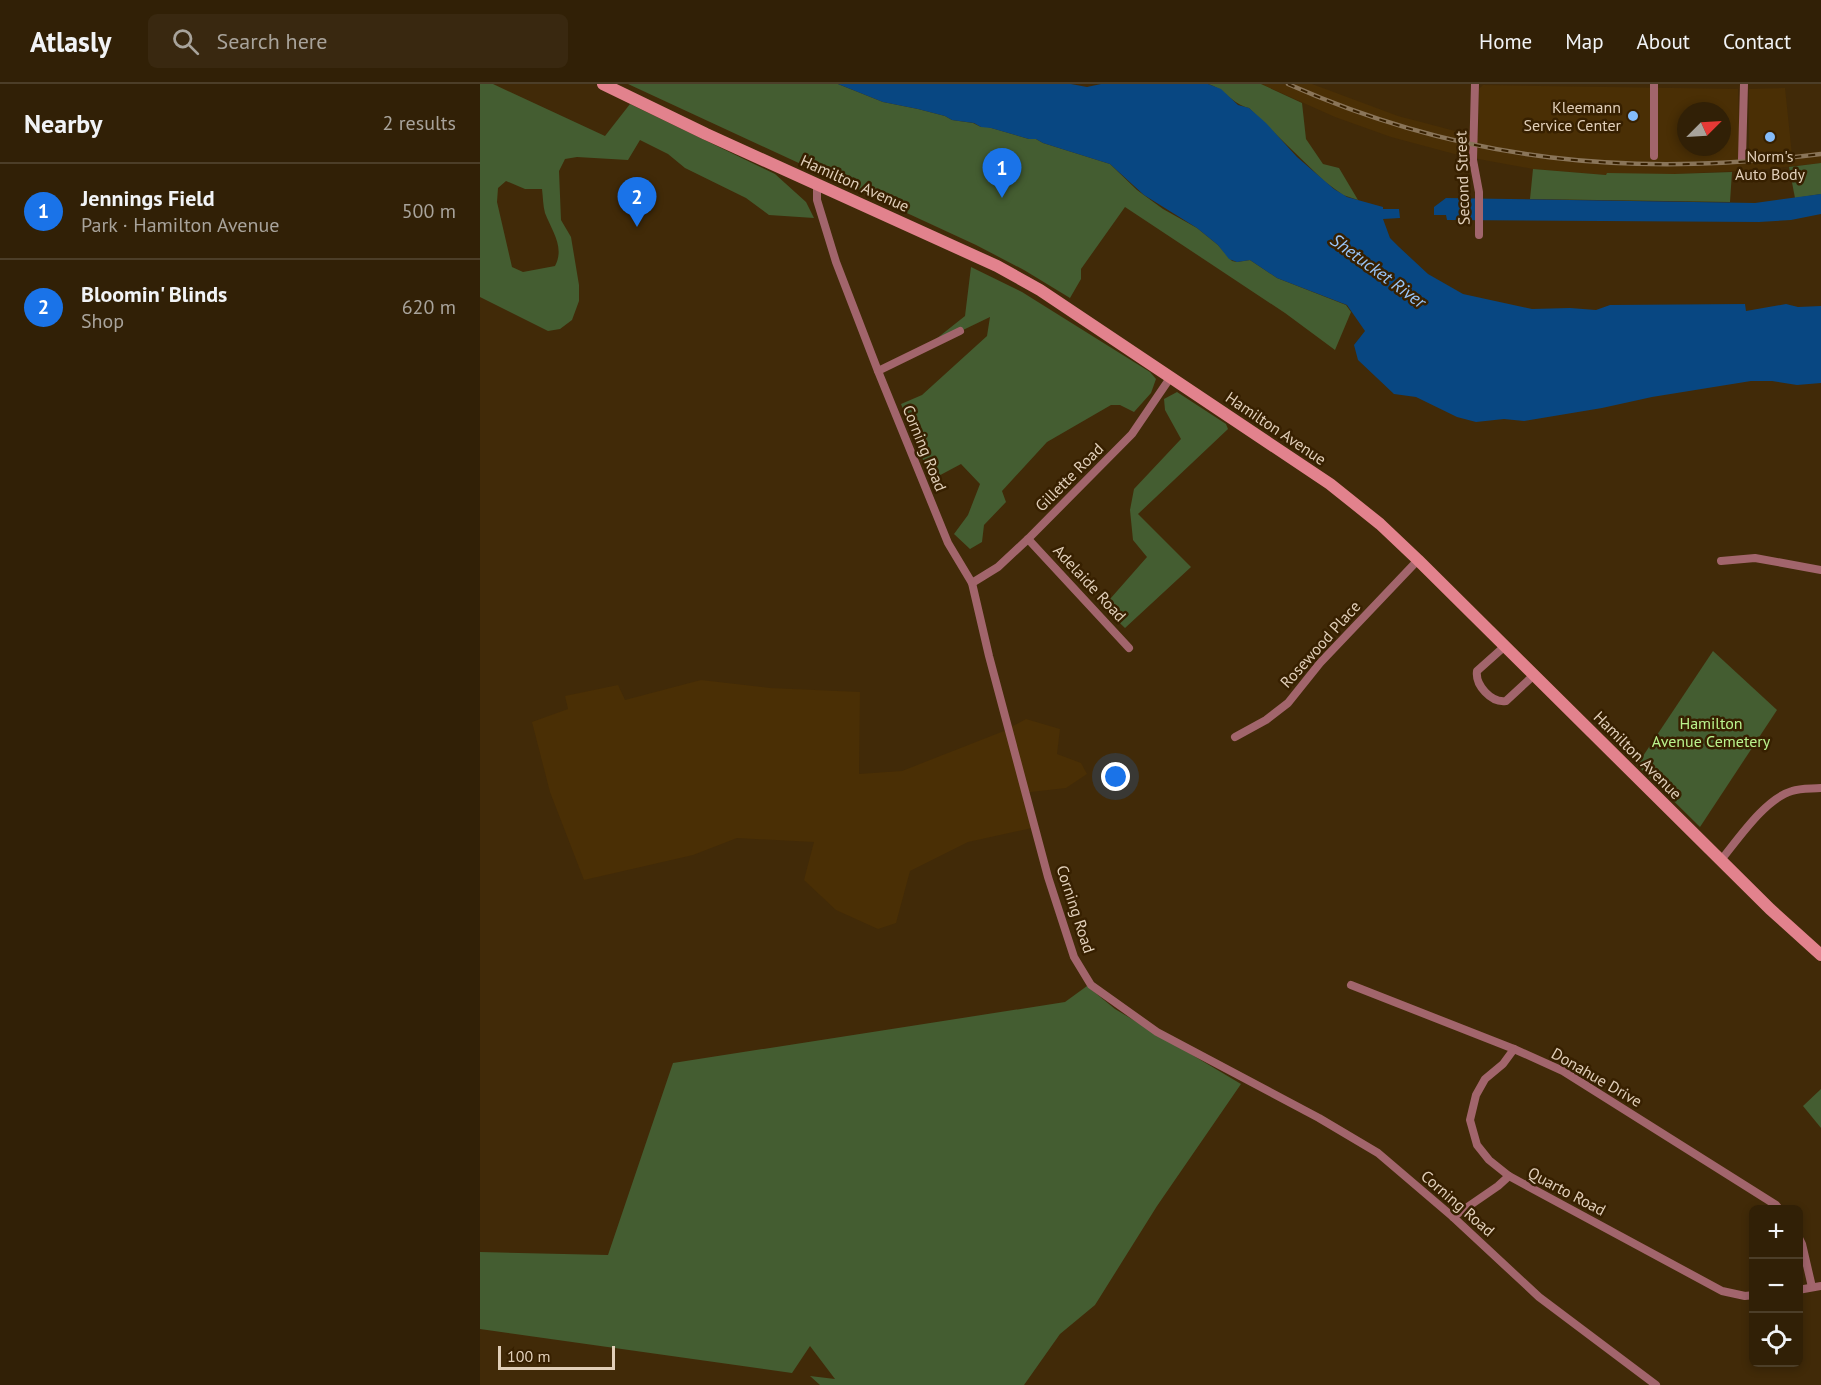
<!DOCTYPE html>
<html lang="en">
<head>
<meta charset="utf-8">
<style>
	:root { --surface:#312006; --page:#392810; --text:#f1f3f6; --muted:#a8a39b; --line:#4c3e28; --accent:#1a73e8 }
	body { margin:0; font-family:"PT Sans",sans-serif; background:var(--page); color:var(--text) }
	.controls { position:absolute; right:18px; bottom:18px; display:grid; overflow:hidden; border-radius:9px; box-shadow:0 3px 9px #0003 }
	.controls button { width:54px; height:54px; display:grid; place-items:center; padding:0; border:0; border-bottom:2px solid var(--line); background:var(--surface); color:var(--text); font:30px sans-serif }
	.compass { position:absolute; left:1197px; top:18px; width:54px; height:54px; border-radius:50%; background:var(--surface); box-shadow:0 3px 9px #0003; rotate:66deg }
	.scale { position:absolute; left:18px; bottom:15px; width:117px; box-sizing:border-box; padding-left:6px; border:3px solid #e1cfb9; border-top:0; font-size:16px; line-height:21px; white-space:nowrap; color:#e1cfb9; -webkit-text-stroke:4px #372000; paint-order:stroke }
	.you { position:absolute; left:636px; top:693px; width:21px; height:21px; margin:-15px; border:4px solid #fff; border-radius:50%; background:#1a73e8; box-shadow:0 0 0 9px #1a73e833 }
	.badge { display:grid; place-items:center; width:39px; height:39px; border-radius:50%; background:var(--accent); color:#fff; font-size:20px; font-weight:700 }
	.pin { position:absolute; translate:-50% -50px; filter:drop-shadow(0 2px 3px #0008) }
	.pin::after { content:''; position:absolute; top:32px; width:21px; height:18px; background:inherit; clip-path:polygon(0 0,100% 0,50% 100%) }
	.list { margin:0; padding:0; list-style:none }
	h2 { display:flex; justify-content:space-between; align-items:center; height:78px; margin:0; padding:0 24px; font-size:26px }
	h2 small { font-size:20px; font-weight:400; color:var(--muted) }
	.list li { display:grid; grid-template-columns:39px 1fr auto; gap:18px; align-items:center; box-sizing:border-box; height:96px; padding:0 24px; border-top:2px solid var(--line) }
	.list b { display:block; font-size:22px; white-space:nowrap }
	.list p { margin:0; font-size:20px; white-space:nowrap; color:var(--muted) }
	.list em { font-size:20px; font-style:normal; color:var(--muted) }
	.icon { flex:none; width:33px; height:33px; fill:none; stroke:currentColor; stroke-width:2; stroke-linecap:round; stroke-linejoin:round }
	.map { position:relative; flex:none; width:1341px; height:1301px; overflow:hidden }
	header { display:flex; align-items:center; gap:36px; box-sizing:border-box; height:84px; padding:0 30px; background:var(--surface); border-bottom:2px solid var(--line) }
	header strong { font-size:28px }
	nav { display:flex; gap:33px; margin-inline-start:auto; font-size:21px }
	.search { width:420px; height:54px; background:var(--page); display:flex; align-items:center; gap:15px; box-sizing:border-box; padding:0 21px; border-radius:9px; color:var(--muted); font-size:22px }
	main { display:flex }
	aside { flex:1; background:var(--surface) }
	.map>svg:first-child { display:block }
	.built { fill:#4a2f05; fill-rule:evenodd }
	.green { fill:#445d31; fill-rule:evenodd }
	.water { fill:#084782 }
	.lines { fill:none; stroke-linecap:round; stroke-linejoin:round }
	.minor { stroke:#a2656c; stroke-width:8 }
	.secondary { stroke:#e2828d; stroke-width:12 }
	.rail-casing { stroke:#8a7559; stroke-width:4.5 }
	.rail { stroke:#372000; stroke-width:2; stroke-dasharray:7; stroke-linecap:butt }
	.poi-dot { fill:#84bcfb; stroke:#372000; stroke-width:2 }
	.labels { text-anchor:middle; stroke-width:5; stroke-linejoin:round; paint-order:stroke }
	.poi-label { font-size:16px; fill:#e1cfb9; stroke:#372000; text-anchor:end }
	.street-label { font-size:16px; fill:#e1cfb9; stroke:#372000 }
	.park-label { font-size:16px; fill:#baf38d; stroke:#372000 }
	.water-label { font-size:18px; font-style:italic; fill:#99c5f8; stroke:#372000 }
</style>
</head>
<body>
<header>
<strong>Atlasly</strong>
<div class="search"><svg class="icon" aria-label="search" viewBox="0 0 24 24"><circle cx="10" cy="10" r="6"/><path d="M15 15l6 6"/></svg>Search here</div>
<nav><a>Home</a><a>Map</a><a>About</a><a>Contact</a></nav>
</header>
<main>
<aside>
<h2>Nearby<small>2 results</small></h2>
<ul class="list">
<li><span class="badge">1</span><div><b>Jennings Field</b><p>Park · Hamilton Avenue</p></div><em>500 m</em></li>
<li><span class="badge">2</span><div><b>Bloomin' Blinds</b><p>Shop</p></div><em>620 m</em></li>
</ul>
</aside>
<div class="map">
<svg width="1341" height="1301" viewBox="0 0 1341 1301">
	<rect width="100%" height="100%" fill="#412a08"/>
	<g class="built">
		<path d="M781,0h51l86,32 80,21 1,-48 4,-4 255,4 2,70 9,-1v-69l36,-1 7,67 29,-4v12l-64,7 -83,4 -67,1 -74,-6 -71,-13 -71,-19 -56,-20zM1206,27h36v36h-36z"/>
		<polygon points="221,596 290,604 380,608 379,690 422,687 524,647 546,635 580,645 577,670 601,679 607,690 586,704 542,709 552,744 488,758 430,787 416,839 398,845 356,826 324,796 334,758 257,754 213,771 104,796 70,708 52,638 88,625 85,612 138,601 145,616"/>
	</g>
	<g class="green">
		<path d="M0,0h13l112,52 25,-32 145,70 31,28 8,16 -45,-3 -23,-17 -61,-30 -17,-14 -28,-14 -12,20 -51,-3 -12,2 -6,12 2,49 10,17 8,48v16l-7,19 -12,9 -12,2 -68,-34zM26,97l19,8h17c1,8 1,17 3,24 7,18 20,34 10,53l-32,6 -11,-5 -15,-65 1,-14z"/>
		<polygon points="148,0 358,0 403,18 438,25 465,32 472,36 493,39 501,43 508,43 549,55 556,55 563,59 630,80 657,106 683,125 717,144 738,161 752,177 757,178 770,176 797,194 866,221 871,228 855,266 805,229 645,123 601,185 601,195 590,214 544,186 496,161"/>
		<path d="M728,0h53l41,19 4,36 17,25 16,4 19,32 -15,-5 -19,-14 -75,-73c-17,-4 -24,-19 -41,-24z"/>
		<polygon points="1341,79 1341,110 1315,114 1309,83"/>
		<polygon points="1053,85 1126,91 1127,89 1194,90 1252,88 1250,118 1050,115"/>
		<polygon points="491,183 542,208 670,288 676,295 671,309 654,328 640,321 631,321 567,358 522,407 526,418 504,441 502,458 490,465 474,450 488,431 500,400 481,380 451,396 421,320 442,311 507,252 510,233 456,259 456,255 485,232"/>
		<polygon points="697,308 746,340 748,345 658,430 711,483 645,544 623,523 667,473 653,456 650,426 654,405 701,355 685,326 684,315"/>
		<polygon points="1233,567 1297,626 1220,743 1157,681"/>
		<polygon points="607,902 635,925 761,1000 677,1122 615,1221 580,1250 544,1301 340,1301 330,1292 355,1295 330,1262 312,1289 0,1245 0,1168 128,1171 193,979 585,918"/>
		<polygon points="1341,1005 1341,1044 1323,1022"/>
	</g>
	<g class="water">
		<polygon points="358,0 591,0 607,3 621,0 728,0 741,5 758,21 769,24 786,39 817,73 854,105 867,113 903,123 903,125 919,125 920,134 903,135 910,154 919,163 948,190 983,210 1052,225 1090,224 1116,226 1130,221 1265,220 1266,227 1306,220 1318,223 1341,222 1341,299 1317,301 1292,297 1271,297 1172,313 1122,324 1044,337 1024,335 996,338 977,333 936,313 914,310 878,276 874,261 885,247 867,221 797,194 770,176 757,178 749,175 738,161 717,144 664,111 630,80 563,59 556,55 549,55 511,44 501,43 494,39 472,36 465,32 438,25 403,18"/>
		<polygon points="1341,110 1341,130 1311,136 1279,138 967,136 966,131 954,131 954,123 966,114 1275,119"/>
	</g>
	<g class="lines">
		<g class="minor">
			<polyline points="995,0 993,76 999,108 999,151"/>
			<polyline points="1174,0 1174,72"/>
			<polyline points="1262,75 1264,0"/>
			<polyline points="337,100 337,116 356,178 398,287 468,459 492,499 509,572 568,793 594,873 611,901 677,948 839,1034 898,1069 973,1133 1059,1213 1176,1301"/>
			<polyline points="398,287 480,247"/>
			<polyline points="548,455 649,564"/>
			<polyline points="1241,477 1275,474 1341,486"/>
			<polyline points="492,499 518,483 548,455 652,350 690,294"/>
			<path d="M1025,562l-28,25c-2,14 14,32 29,30l28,-26"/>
			<polyline points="755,653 786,636 808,619 840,579 938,476"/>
			<path d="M1241,776c18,-22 44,-61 71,-69 9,-3 20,-2 29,-3"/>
			<polyline points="871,901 1034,965 1083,987 1296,1121 1300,1126"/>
			<polyline points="1034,965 1023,980 1005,995 996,1011 990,1036 997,1061 1009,1076 1029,1092 1242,1207 1265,1212 1274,1211"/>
			<polyline points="973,1133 1018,1102 1029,1092"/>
			<polyline points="1318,1152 1322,1160 1332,1203"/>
			<polyline points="1318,1206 1341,1202"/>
		</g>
		<polyline class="secondary" points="123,0 226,50 517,182 560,206 850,400 900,440 938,476 1290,825 1341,871"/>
		<defs>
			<path id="rail" d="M808,0c175,78 344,94 533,70"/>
		</defs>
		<use href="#rail" class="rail-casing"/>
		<use href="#rail" class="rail"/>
	</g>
	<g class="poi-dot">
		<circle cx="1153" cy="32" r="6"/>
		<circle cx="1290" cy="53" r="6"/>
	</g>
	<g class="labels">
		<g class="poi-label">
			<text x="1141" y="29">Kleemann<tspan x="1141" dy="18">Service Center</tspan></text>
			<text x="1290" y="78" text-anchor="middle">Norm's<tspan x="1290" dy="18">Auto Body</tspan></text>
		</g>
		<g class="street-label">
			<text transform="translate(982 94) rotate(-92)" y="6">Second Street</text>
			<text transform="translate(375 99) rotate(24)" y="6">Hamilton Avenue</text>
			<text transform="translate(796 344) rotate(34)" y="6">Hamilton Avenue</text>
			<text transform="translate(445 364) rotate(68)" y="6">Corning Road</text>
			<text transform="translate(589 393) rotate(-45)" y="6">Gillette Road</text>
			<text transform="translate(610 499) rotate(47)" y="6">Adelaide Road</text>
			<text transform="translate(840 560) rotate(-48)" y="6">Rosewood Place</text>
			<text transform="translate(1158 671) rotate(45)" y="6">Hamilton Avenue</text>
			<text transform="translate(596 825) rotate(72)" y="6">Corning Road</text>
			<text transform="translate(1117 993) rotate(30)" y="6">Donahue Drive</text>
			<text transform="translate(1087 1107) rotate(28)" y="6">Quarto Road</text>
			<text transform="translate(978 1119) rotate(41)" y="6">Corning Road</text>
		</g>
		<g class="park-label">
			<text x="1231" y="645">Hamilton<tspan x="1231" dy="18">Avenue Cemetery</tspan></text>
		</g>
		<g class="water-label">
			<text transform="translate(898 187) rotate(36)" y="6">Shetucket River</text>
		</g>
	</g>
</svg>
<div class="controls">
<button>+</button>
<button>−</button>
<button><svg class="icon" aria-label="locate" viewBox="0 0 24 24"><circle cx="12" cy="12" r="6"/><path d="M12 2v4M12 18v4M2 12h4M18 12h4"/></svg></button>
</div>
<svg class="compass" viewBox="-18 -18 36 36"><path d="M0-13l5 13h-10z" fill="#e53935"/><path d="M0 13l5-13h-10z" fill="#a8a39b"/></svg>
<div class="scale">100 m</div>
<div class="you"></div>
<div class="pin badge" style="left:522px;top:114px">1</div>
<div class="pin badge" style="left:157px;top:143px">2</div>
</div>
</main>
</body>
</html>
